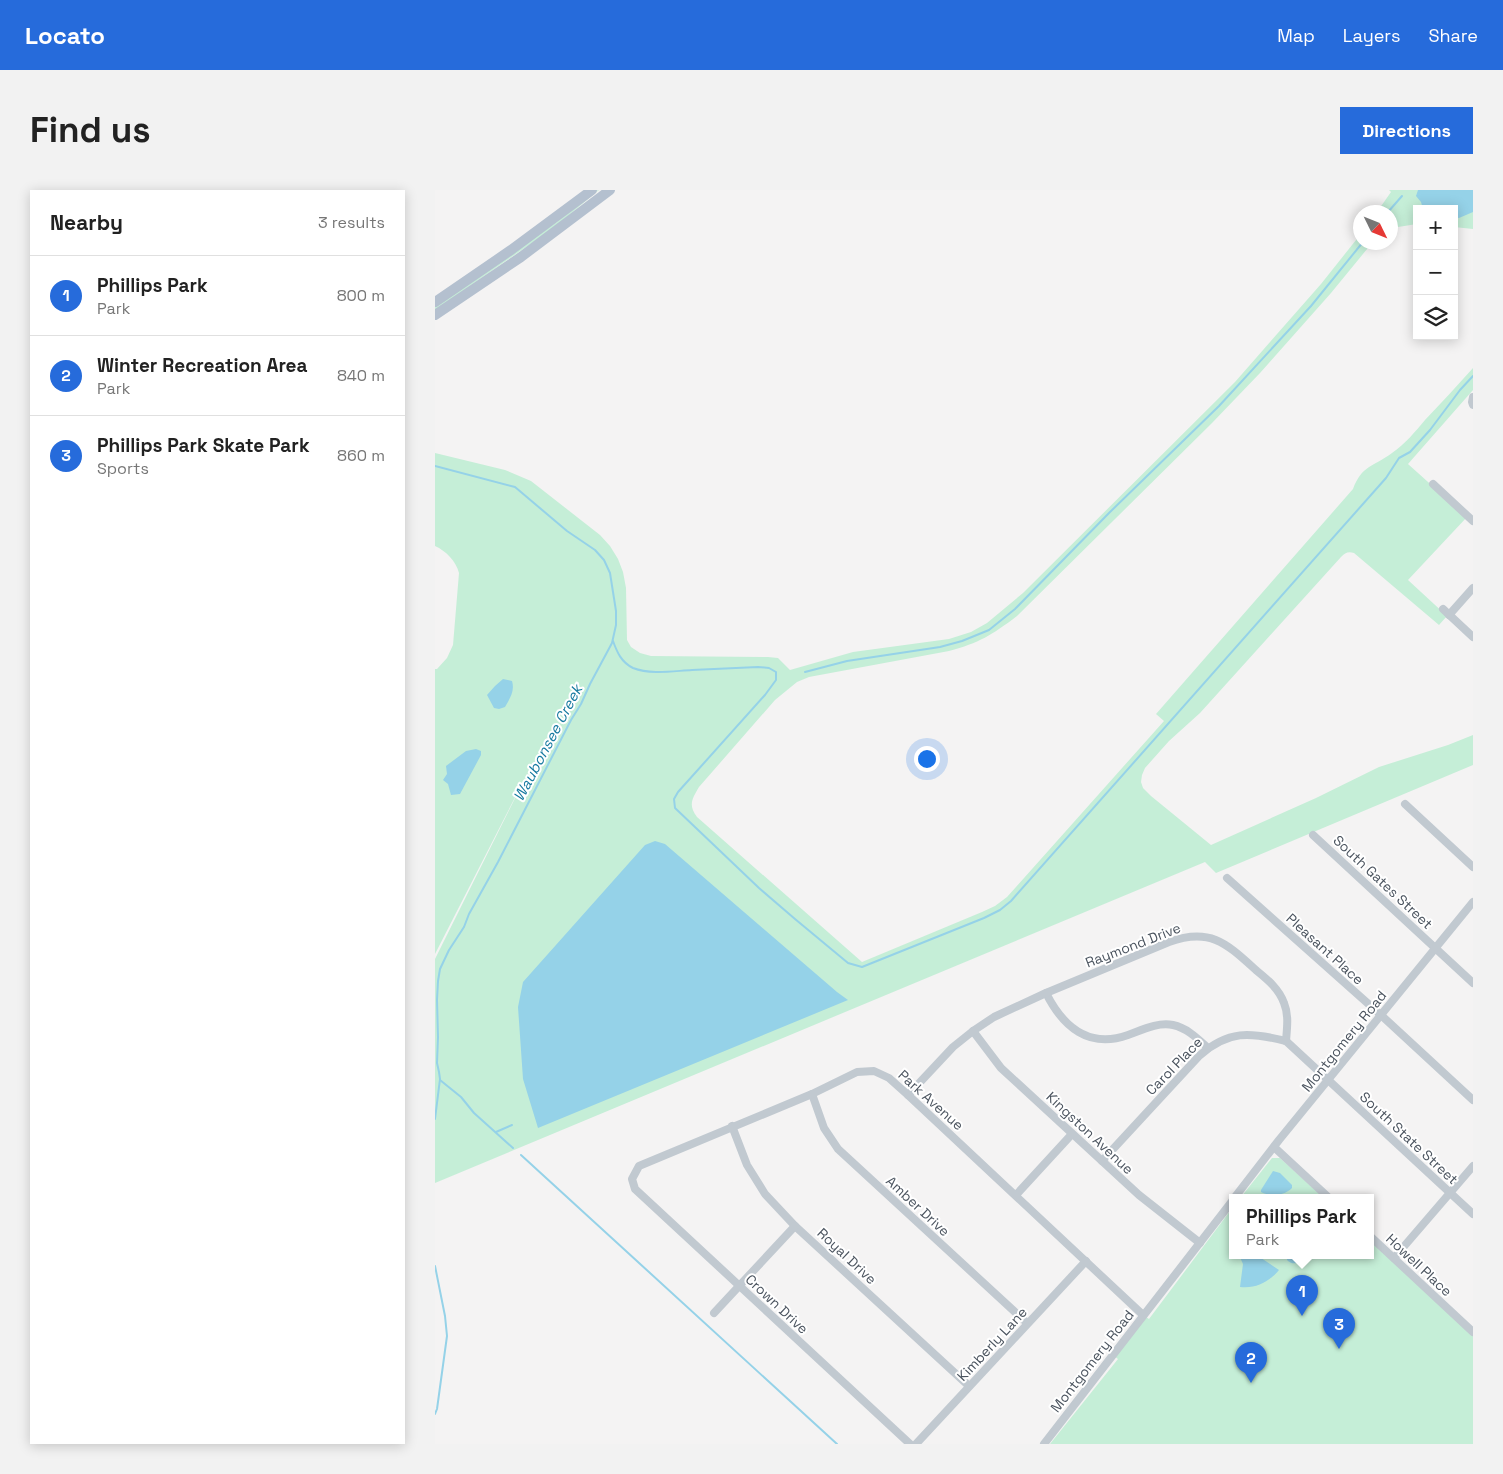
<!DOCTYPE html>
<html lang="en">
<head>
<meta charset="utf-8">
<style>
	:root { --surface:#fff; --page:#f2f2f2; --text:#222; --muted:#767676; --line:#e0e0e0; --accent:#266bdb }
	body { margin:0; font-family:"Space Grotesk",sans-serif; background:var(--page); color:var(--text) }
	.controls { position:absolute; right:15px; top:15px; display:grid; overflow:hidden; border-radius:0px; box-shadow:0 2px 12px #0003 }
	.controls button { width:45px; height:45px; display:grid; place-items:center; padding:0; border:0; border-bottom:1px solid var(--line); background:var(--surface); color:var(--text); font:25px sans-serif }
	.compass { position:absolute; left:918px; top:15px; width:45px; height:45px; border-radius:50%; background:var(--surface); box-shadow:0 2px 12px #0003; rotate:133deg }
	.you { position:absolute; left:491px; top:568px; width:18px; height:18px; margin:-12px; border:4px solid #fff; border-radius:50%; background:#1a73e8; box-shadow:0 0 0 8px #1a73e833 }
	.badge { display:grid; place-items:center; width:32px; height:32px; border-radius:50%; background:var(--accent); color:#fff; font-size:16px; font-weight:700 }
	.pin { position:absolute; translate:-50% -41px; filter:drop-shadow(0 1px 2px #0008) }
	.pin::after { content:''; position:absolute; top:26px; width:18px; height:15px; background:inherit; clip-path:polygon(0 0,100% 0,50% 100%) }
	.popup { position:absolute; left:794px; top:1004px; width:145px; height:65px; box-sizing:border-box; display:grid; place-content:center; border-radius:0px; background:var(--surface); filter:drop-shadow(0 1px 4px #0005); font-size:16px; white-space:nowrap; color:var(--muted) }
	.popup b { font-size:19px; color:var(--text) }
	.popup::after { content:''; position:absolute; left:50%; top:100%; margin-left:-10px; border:10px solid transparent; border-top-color:var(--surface) }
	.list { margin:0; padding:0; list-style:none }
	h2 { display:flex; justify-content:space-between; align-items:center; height:65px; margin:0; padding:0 20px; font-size:21px }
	h2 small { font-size:16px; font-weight:400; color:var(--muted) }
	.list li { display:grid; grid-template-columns:32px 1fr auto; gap:15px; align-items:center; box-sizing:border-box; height:80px; padding:0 20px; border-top:1px solid var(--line) }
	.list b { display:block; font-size:19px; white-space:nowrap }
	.list p { margin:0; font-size:16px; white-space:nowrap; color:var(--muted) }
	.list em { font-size:16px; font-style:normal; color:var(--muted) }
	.icon { flex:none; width:28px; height:28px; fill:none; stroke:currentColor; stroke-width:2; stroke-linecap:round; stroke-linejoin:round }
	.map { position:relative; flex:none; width:1038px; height:1254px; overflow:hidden; border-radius:0px }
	header { display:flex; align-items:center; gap:30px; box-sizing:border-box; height:70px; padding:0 25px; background:var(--accent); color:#fff }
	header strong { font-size:24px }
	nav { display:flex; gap:28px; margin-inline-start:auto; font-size:18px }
	.intro { display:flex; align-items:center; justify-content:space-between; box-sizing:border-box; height:120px; padding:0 30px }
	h1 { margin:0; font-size:35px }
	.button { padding:12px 22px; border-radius:0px; background:var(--accent); color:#fff; font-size:18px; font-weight:700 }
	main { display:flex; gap:30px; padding:0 30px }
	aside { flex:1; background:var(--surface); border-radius:0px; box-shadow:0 2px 12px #0003 }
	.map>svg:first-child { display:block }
	.green { fill:#c5eed7 }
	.water { fill:#95d2e8 }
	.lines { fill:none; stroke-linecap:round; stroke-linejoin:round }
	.stream { stroke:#95d2e8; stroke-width:2 }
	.minor { stroke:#c1c9d0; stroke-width:8 }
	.major { stroke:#b4c0cf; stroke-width:10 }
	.labels { text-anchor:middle; stroke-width:4; stroke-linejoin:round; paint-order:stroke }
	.street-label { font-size:14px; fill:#4b545f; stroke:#fff }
	.water-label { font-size:15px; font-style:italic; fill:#167aa0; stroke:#fff }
</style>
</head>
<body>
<header>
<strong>Locato</strong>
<nav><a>Map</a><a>Layers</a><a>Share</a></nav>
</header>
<div class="intro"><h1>Find us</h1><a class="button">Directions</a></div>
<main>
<aside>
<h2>Nearby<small>3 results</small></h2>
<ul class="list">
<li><span class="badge">1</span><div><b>Phillips Park</b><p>Park</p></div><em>800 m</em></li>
<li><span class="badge">2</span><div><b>Winter Recreation Area</b><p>Park</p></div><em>840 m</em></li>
<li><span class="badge">3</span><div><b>Phillips Park Skate Park</b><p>Sports</p></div><em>860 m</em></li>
</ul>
</aside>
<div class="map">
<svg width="1038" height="1254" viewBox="0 0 1038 1254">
	<rect width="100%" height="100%" fill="#f4f3f3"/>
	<g class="green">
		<polygon points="163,0 164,0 117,39 0,120 0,116 122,32"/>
		<polygon points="954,0 1038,0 1038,39 1019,37 1019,19 982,19 982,34 963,37 956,39 956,22 942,22 956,2"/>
		<path d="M925,45l1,7 11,1 -41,50 -71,80 -48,50 -195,193c-25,19 -38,27 -68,35l-140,26 -12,5 -22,18 -76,87c-7,12 -11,18 -2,30l165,145 120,-50 13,-6 12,-9 157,-176 -8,-7 197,-225c9,-24 20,-22 39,-36 13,-9 23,-21 33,-33 16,-17 32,-34 48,-52v22l-65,74 59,53 -59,63 39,36 -8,9 -85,-72c-6,-2 -9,0 -13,4l-141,156 -31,28 -24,27 -3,7 -1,7 2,6 8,8 60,49 105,-47 63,-31 69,-22 25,-10v30l-257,108 -11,-11 -770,321v-224l94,-189 -94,184v-285h2l10,-11 6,-13 6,-72c-3,-12 -13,-22 -24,-27v-93l70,17 26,11 69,54 10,11 8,13 5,13 3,16 1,52 4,7 9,6 11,3 117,1 10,1 12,12 63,-18 96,-13 22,-7 16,-9 36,-30 212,-211 86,-98z"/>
		<polygon points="837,968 845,968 888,1007 806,1007"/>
		<polygon points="798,1017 798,1065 936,1065 936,1051 1038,1143 1038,1254 615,1254 683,1169 679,1166 708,1125 714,1129"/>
	</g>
	<g class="water">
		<polygon points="983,0 1038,0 1038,22 1024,28 1019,27 1019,19 988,19 986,12 981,6"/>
		<path d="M68,489l9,2c3,10 -2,17 -7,26l-6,2 -5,-1 -7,-13 8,-9z"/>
		<polygon points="41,559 46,561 46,565 25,604 16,605 13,594 8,590 12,584 11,576 31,561"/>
		<polygon points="220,651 230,654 402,802 413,810 103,938 88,889 83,817 88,792 210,655"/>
		<path d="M838,981l7,2 12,12v3c-8,8 -21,9 -31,4v-2z"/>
		<path d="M804,1065h20l2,3 18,12c-10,12 -23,19 -39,17l3,-23z"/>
		<path d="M855,1065h14c-4,7 -10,12 -17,5v-3z"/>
	</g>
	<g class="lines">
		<g class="stream">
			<polyline points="953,22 967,6"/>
			<polyline points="0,276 80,297 132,341 160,360 169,370 175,383 181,421 181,435 177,453 155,494 146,514 136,530 63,672 34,724 29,737 14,760 5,779 3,791 2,810 3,847 2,873 4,882 5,889 0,929"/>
			<path d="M178,451c4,11 8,21 20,27 18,7 40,3 59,2 22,-1 44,-2 66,-3l11,1 7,4v8l-11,15 -87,97 -4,7 1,9 84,80 36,31 53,44 14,4 122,-49 16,-8 11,-9 375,-423 13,-20 11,-6 20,-22 30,-40 13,-14"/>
			<polyline points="370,482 412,471 505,457 527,451 554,440 580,419 674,323 784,216 876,116 928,52"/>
			<polyline points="5,890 26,907 39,923 78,958"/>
			<polyline points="61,942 77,935"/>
			<polyline points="86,965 402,1254"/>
			<polyline points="0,1076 10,1126 12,1146 2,1219 0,1224"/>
		</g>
		<g class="minor">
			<polyline points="1038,207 1037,212 1038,215"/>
			<polyline points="998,294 1038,331"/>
			<polyline points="1008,419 1038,447"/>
			<polyline points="1014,425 1038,398"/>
			<polyline points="970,614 1038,677"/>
			<polyline points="878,645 1038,793"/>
			<polyline points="792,688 947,826 1038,910"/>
			<path d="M611,803c17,34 43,56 82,42 14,-5 29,-13 45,-10 14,3 24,13 35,23"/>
			<polyline points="538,841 566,878 704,1005 765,1053"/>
			<polyline points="377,904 389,938 403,959 592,1133"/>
			<path d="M473,905l45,-48 20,-16 21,-14 52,-24 123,-51c42,-15 58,2 88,29 11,9 22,18 27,32 5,12 3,25 2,38"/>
			<polyline points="297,936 312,975 330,1004 360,1036 534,1196"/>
			<polyline points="839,957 893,1007"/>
			<path d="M667,971l97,-105c29,-26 51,-24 87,-15l187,173"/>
			<polyline points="581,1005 637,944"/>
			<polyline points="800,1007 844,950 1038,712"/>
			<polyline points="936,1047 1038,1142"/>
			<polyline points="959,1068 1038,976"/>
			<polyline points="279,1123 360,1036"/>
			<polyline points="475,1254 200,999 197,989 204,976 377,904 422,882 439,881 454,888 473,905 708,1125"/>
			<polyline points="481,1254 651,1071"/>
			<polyline points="609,1254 798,1010"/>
		</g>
		<g class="major">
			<polyline points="0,112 76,60 157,0"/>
			<polyline points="0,125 86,67 175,0"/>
		</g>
	</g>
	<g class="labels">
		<g class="street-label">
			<text transform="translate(948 692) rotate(43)" y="5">South Gates Street</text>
			<text transform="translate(698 755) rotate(-21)" y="5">Raymond Drive</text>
			<text transform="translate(890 759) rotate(42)" y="5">Pleasant Place</text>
			<text transform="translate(909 851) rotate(-51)" y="5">Montgomery Road</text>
			<text transform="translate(739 876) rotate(-46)" y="5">Carol Place</text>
			<text transform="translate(496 910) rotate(42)" y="5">Park Avenue</text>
			<text transform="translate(655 943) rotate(43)" y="5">Kingston Avenue</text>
			<text transform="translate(974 948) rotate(43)" y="5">South State Street</text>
			<text transform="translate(483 1016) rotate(43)" y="5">Amber Drive</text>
			<text transform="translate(412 1066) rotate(43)" y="5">Royal Drive</text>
			<text transform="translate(984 1075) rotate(43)" y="5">Howell Place</text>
			<text transform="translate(342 1114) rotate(43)" y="5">Crown Drive</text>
			<text transform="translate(557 1154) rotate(-47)" y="5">Kimberly Lane</text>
			<text transform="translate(657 1171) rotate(-52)" y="5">Montgomery Road</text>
		</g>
		<g class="water-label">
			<text transform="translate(113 553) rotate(-62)" y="5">Waubonsee Creek</text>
		</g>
	</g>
</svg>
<div class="controls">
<button>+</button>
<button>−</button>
<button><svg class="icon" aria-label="layers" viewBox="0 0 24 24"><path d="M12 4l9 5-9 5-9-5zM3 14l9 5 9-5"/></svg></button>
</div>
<svg class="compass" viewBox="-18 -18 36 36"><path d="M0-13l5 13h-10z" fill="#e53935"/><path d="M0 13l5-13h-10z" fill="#767676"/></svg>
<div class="you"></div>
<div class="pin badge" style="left:867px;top:1126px">1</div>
<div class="popup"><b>Phillips Park</b>Park</div>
<div class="pin badge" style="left:816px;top:1193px">2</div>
<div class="pin badge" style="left:904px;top:1159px">3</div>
</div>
</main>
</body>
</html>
